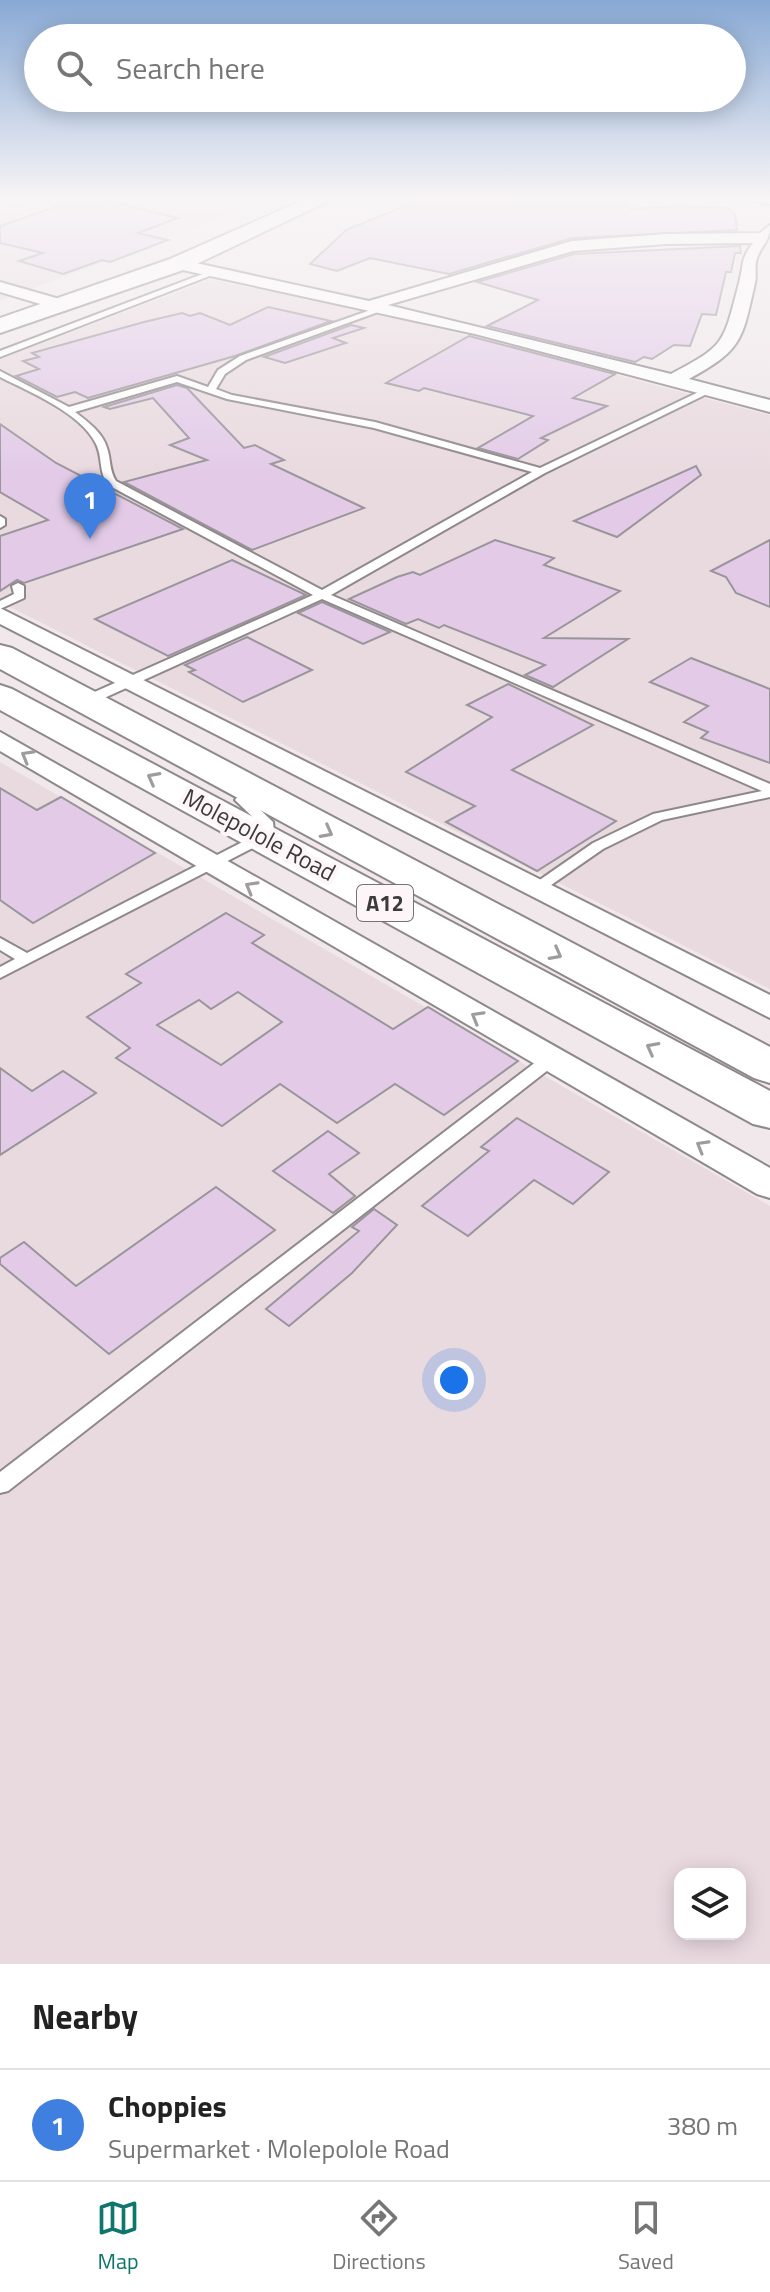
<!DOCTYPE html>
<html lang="en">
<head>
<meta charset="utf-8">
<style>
	:root { --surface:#fff; --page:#f6f6f6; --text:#222; --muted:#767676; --line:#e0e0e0; --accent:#0f766e }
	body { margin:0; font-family:"Titillium Web",sans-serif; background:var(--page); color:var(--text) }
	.controls { position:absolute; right:24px; bottom:24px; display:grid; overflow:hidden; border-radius:16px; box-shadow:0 4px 20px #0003 }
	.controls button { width:72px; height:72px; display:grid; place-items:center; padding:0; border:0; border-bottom:2px solid var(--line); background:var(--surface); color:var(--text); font:40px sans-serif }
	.you { position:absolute; left:454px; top:1380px; width:28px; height:28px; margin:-20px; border:6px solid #fff; border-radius:50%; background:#1a73e8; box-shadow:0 0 0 12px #1a73e833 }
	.badge { display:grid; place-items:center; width:52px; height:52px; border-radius:50%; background:var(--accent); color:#fff; font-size:26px; font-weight:700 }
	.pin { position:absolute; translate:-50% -66px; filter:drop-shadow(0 2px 4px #0008) }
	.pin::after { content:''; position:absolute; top:42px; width:28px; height:24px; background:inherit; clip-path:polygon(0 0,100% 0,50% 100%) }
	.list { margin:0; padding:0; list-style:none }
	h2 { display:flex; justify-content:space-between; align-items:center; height:104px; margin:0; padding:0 32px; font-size:34px }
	h2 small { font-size:26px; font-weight:400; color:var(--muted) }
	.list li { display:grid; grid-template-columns:52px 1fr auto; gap:24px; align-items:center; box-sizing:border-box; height:112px; padding:0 32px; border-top:2px solid var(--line) }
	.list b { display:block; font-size:30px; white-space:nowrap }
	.list p { margin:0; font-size:26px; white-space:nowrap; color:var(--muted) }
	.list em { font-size:26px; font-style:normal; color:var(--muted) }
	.icon { flex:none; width:44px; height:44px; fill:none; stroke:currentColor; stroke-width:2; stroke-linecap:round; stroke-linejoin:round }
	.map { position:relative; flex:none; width:770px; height:1964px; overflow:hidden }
	.search { position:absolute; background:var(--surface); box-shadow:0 4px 20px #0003; left:24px; right:24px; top:24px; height:88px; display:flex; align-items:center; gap:20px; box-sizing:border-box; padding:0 28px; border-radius:44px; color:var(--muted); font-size:30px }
	.sheet { height:216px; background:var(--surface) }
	nav { display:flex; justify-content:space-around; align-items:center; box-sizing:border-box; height:112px; border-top:2px solid var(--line); background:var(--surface); font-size:22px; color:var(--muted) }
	nav a { display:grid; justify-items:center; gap:4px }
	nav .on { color:var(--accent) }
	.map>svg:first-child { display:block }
	.built { fill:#e9dae0; fill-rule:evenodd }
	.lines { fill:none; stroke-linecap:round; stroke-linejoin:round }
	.stream { stroke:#7d7c93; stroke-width:4 }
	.building { fill:#e3cbe8; stroke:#99959a; stroke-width:2; fill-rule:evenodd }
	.service-casing { stroke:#8f888b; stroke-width:4 }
	.minor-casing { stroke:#8f888b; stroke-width:4 }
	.secondary-casing { stroke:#8f888b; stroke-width:4 }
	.primary-casing { stroke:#8f888b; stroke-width:4 }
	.service { fill:#fff; fill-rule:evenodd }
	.minor { fill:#fff; fill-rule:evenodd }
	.secondary { fill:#fff; fill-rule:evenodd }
	.primary { fill:#fff; fill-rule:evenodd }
	.oneway { stroke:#9e9c9d }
	.labels { text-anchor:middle; stroke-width:8; stroke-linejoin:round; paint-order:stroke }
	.shield { fill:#fdf5f8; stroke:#777274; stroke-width:2 }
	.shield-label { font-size:22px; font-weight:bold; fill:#3d3a3b }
	.street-label { font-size:24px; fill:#3d3a3b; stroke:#fdf5f8 }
</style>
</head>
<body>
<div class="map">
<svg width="770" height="1964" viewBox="0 0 770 1964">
	<rect width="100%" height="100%" fill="#f0e8eb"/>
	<g class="built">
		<polygon points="96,198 273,198 0,301 0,203 55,209"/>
		<polygon points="211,279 417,323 770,415 770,989 0,602 0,359"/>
		<path d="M0,762l770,444v758h-770zM680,1874h60v60h-60z"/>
	</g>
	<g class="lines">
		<polyline class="stream" points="739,198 770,202"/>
	</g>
	<g class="building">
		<polygon points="82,198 96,198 178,218 138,233 168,240 110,262 102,260 63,274 19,261 43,253 0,243 0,226"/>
		<polygon points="424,198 617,198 630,209 679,206 727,208 735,214 737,230 572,238 449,274 370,258 337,271 310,264 346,230"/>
		<polygon points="740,246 741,253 735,253 731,272 726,272 716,315 702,314 690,346 674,345 652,359 644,357 635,362 487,326 538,300 477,282 574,254"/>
		<polygon points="268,307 331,321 235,356 88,398 75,392 57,397 16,376 39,369 23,361 39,357 32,353 144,322 182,313 190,316 200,313 230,325"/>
		<polygon points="351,325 364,328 333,338 346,343 285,363 264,357"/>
		<polygon points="469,336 615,374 573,398 607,406 541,438 548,440 518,459 478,448 533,416 424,388 419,391 386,383"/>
		<polygon points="177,385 187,388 244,448 255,445 284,460 271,464 364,508 252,550 124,482 207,460 170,445 189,438 153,398 110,409 104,407"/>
		<polygon points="0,424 56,463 183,529 24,583 17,580 0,591 0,536 48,520 0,492"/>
		<polygon points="696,466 701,475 617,537 574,521"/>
		<polygon points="495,540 554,558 544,565 620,591 544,638 628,639 553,687 525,675 545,665 444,625 439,628 418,619 406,624 349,599 397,577 413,572 420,575"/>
		<polygon points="770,540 770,607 736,593 726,577 711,571"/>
		<polygon points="232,560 306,595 168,656 95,619"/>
		<polygon points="322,602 390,632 363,644 298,613"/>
		<polygon points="247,637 312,670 243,702 189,672 195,670 185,665"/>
		<polygon points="691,658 770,689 770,763 701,738 708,732 684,722 708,706 650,682"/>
		<polygon points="508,684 593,725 512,770 616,821 537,871 446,822 475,806 406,772 492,717 467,705"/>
		<polygon points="0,788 37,810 61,797 155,853 33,923 0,900"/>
		<path d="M226,913l38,22 -12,8 141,86 35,-22 90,54 -74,54 -49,-31 -58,39 -57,-39 -58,42 -106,-68 14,-10 -43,-31 54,-34 -15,-9zM238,992l44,30 -61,43 -64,-40 42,-25 12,9z"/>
		<polygon points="0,1068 32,1091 63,1071 96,1093 0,1155"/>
		<polygon points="517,1118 609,1172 573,1204 534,1180 468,1236 422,1206 489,1151 481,1147"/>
		<polygon points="328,1131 359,1153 329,1174 355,1196 333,1213 273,1171"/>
		<polygon points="216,1187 275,1230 109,1354 0,1264 0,1258 24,1242 76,1286"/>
		<polygon points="374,1209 397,1225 352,1273 289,1326 266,1309 359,1231 352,1227"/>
	</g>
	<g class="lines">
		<defs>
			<g id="service">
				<polygon points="213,270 220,272 0,357 0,351"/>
				<path d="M382,306l7,2 -143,52 -21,14 -9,15 16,6 143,27 165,46 167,-80 8,2 -170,83 -214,122 439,189v13l-108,23 -59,29 -62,43h-10l-2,-3 2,-3 62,-43 60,-29 109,-23 -440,-192 -231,105h-10v-6l232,-103 -205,-110c-10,-15 -5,-27 -12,-41 -15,-31 -66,-52 -96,-67v-6l69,36 108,-31 31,11 10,-17 22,-14zM177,382l50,17 147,29 158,44 -210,118 -206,-109c-7,-11 -5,-22 -9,-33 -4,-15 -20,-27 -32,-36z"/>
				<polygon points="0,516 5,519 5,525 0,528"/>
				<polygon points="18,583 24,586 24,598 0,609 0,601 14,594 12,586"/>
				<polygon points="250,786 257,790 250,800 273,822 274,832 268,840 0,978 0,967 15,959 0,950 0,938 27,953 258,834 259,823 235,800 245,787"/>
				<polygon points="551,1053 559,1059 557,1063 8,1491 0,1493 0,1472 545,1055"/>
			</g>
			<g id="minor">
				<polygon points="752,198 770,198 770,204 754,201"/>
				<path d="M770,225c0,17 -8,19 -13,33 -3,8 0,17 -2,25 -13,58 -13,67 -66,96l81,21v12l-295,-78 -297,-65 -8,-5 8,-5 191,42 203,-60 94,-7 94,-1zM753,243c-13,17 -9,21 -14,40 -16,61 -13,62 -68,91l-283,-69 185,-54 93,-7z"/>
				<polygon points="0,282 70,302 72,306 64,311 0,292"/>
				<polygon points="0,608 770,995 770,1018 0,624"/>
				<polygon points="0,732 770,1168 770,1198 757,1194 0,751"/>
			</g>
			<polygon id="secondary" points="308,198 335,198 186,269 0,333 0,318 170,259"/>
			<g id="primary">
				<polygon points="0,645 12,648 770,1047 770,1083 754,1078 0,669"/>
				<polygon points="0,685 12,689 770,1091 770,1128 753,1124 0,710"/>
			</g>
		</defs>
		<use href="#service" class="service-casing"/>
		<use href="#minor" class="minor-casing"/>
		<use href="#secondary" class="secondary-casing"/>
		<use href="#primary" class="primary-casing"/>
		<use href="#service" class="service"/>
		<use href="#minor" class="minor"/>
		<use href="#secondary" class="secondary"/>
		<use href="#primary" class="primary"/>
	</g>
	<defs><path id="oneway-chevron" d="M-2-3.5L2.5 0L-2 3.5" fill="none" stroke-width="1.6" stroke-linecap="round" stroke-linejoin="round" transform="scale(2)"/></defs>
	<g class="oneway">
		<use href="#oneway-chevron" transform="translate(27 756) rotate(-150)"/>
		<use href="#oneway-chevron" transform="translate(153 778) rotate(-152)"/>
		<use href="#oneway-chevron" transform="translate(327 832) rotate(28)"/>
		<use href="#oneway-chevron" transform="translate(251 887) rotate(-150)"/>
		<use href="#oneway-chevron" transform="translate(556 954) rotate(28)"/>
		<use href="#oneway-chevron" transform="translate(477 1017) rotate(-150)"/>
		<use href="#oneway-chevron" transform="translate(652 1048) rotate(-152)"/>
		<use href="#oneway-chevron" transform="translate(702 1146) rotate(-150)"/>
	</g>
	<linearGradient id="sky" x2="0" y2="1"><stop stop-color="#88a9d5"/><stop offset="0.42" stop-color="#f8f5f6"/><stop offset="1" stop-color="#f8f5f6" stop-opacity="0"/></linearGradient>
	<rect width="770" height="473" fill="url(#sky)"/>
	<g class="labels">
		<rect class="shield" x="357" y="885" width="56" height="36" rx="6"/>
		<g class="shield-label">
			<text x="385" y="911">A12</text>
		</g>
		<g class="street-label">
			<text transform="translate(259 835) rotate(28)" y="8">Molepolole Road</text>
		</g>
	</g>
</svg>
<div class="controls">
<button><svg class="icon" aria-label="layers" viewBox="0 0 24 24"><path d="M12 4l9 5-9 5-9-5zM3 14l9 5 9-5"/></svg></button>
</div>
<div class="you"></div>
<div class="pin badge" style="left:90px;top:539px;background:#3f7fe0">1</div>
<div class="search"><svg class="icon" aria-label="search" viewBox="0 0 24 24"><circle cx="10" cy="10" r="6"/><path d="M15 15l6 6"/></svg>Search here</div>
</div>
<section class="sheet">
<h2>Nearby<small></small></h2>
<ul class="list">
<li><span class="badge" style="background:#3f7fe0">1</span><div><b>Choppies</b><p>Supermarket · Molepolole Road</p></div><em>380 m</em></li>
</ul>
</section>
<nav>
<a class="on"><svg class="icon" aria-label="map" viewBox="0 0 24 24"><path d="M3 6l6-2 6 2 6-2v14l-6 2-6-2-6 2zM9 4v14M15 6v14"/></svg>Map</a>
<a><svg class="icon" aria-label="directions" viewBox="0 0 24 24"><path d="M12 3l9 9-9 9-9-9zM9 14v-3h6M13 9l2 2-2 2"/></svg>Directions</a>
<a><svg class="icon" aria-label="saved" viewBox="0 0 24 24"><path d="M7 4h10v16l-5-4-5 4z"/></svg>Saved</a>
</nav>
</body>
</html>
